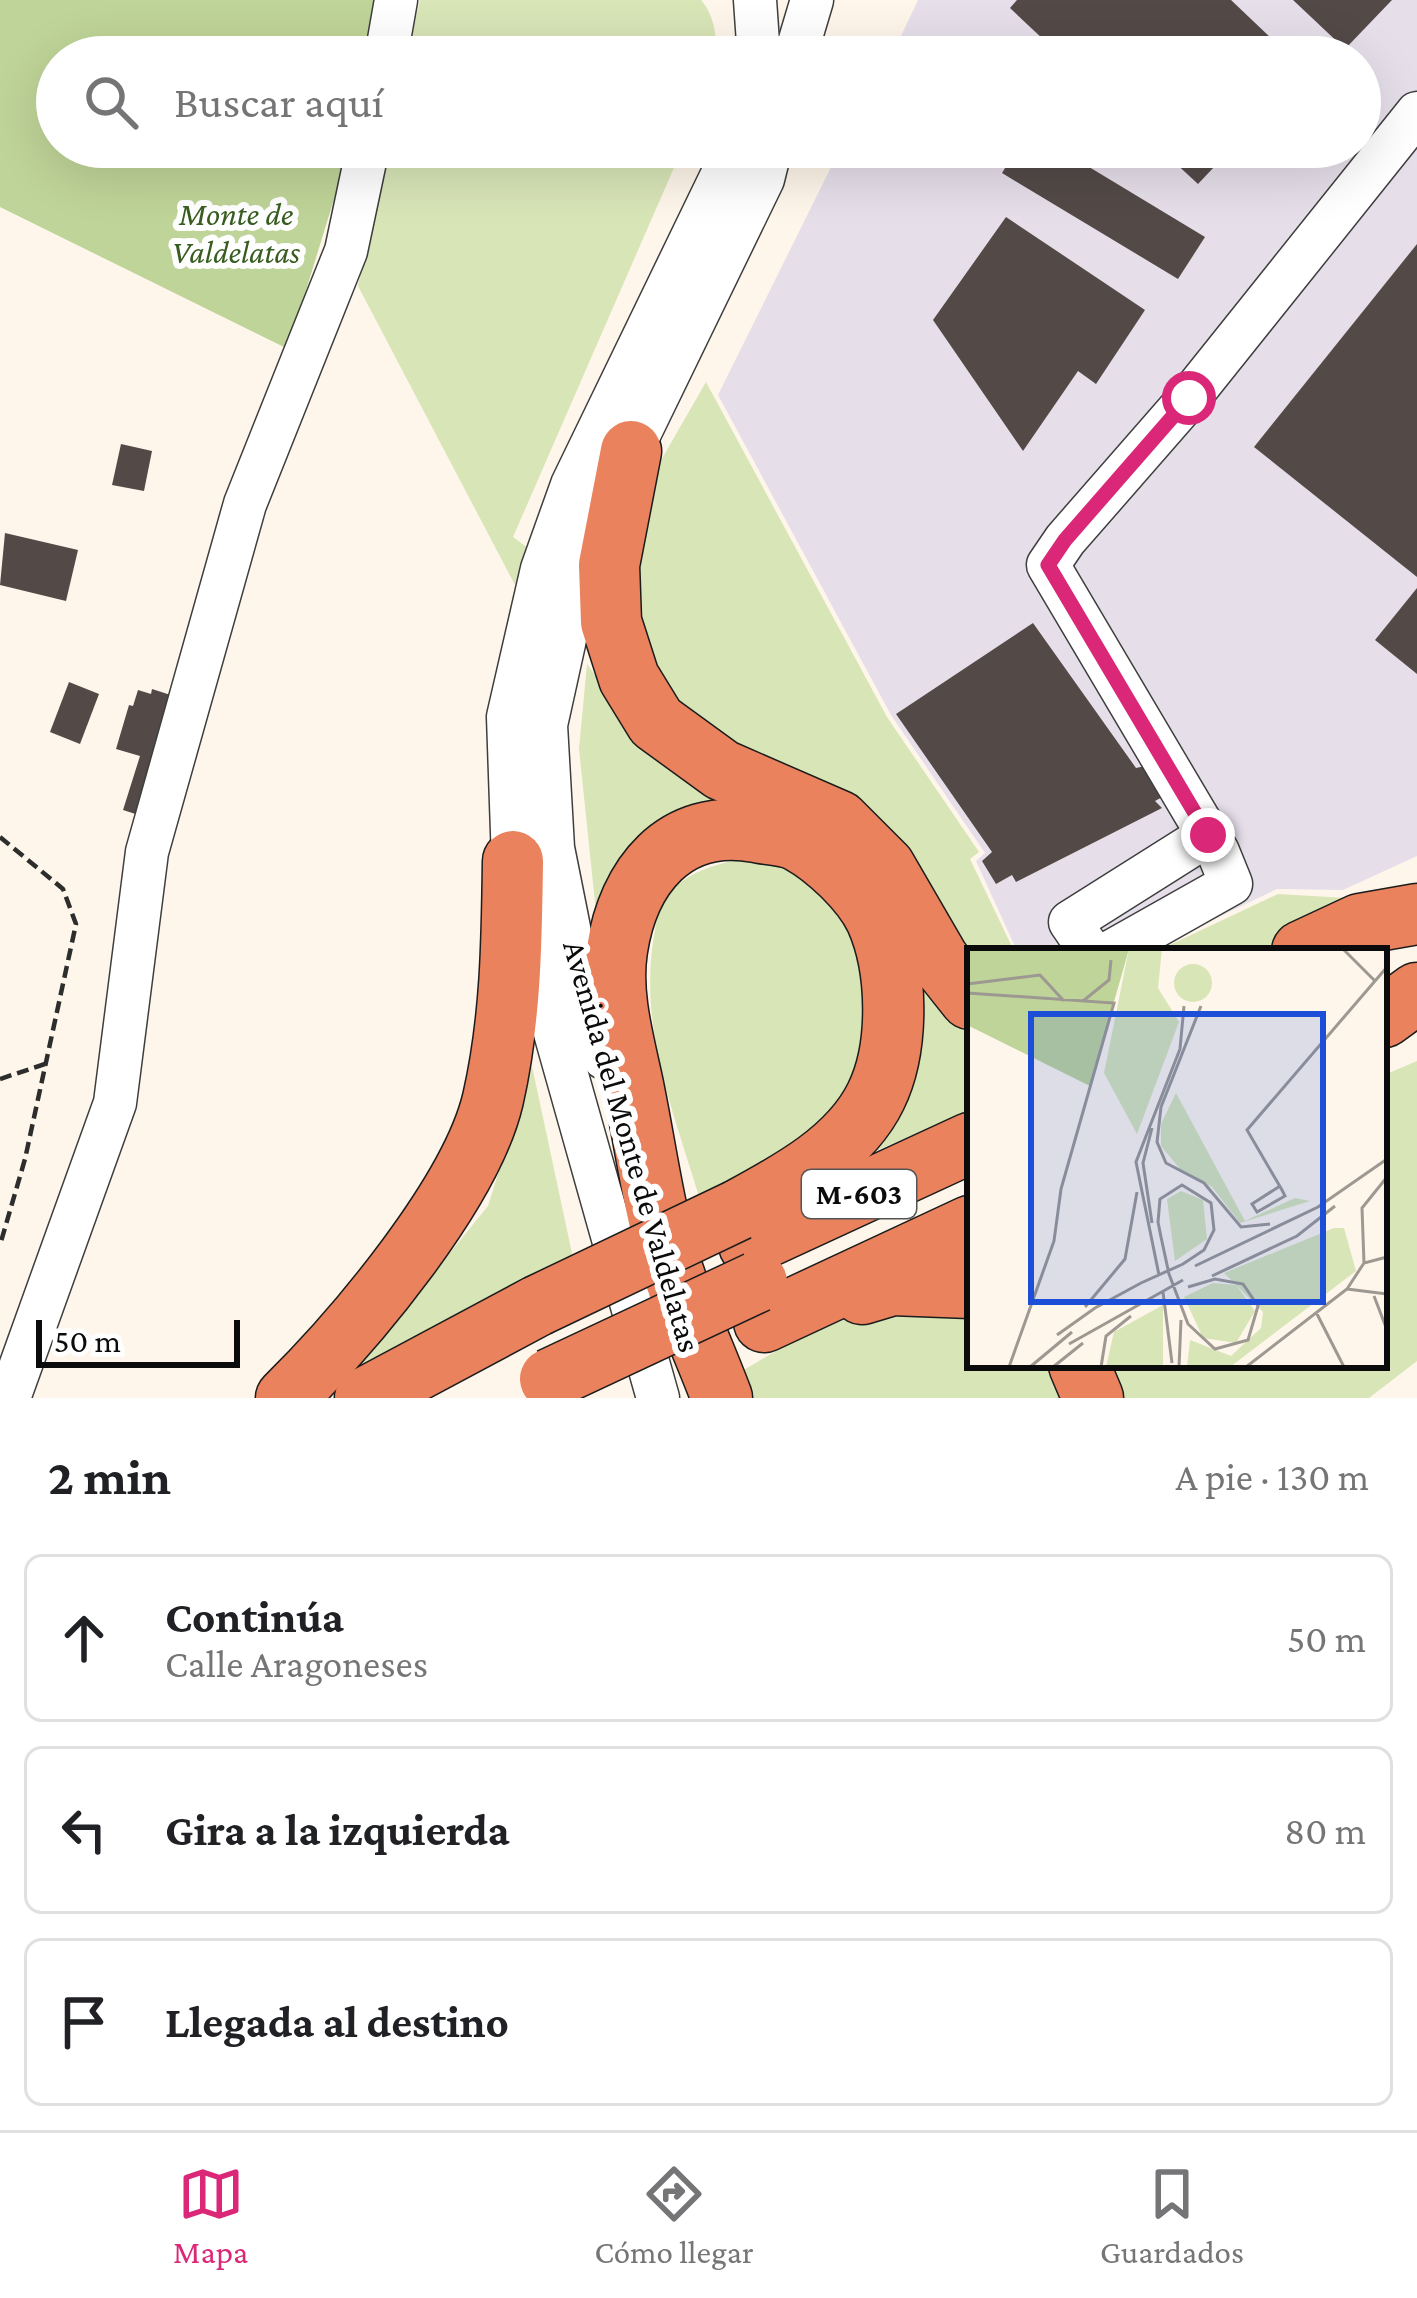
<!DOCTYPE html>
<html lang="es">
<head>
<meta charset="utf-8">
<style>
	:root { --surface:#fff; --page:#f6f6f6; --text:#202124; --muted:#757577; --line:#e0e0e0; --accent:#db2777 }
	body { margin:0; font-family:"Crimson Pro",serif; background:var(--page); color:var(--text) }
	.scale { position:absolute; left:36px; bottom:30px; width:204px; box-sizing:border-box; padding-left:12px; border:6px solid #0b0b0b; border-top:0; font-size:33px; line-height:42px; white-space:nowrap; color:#0b0b0b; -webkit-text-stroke:9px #fff; paint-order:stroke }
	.stop { position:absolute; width:36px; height:36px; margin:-27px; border:9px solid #db2777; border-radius:50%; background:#fff }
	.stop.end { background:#db2777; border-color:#fff; box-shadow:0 3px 12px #0008 }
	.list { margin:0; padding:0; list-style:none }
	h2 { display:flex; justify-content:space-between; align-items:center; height:156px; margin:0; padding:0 48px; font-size:51px }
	h2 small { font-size:39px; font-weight:400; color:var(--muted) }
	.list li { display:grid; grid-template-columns:78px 1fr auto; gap:36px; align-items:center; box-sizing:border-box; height:168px; margin:0 24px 24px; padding:0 24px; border:3px solid var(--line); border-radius:18px }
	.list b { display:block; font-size:45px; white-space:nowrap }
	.list p { margin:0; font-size:39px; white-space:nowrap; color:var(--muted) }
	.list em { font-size:39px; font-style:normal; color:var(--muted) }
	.icon { flex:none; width:66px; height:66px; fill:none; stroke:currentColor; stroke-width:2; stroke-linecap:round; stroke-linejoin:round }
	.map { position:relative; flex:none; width:1417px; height:1398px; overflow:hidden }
	.search { position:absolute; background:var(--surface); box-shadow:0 12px 48px #0002; left:36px; right:36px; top:36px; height:132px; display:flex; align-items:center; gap:30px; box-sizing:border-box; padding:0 42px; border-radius:66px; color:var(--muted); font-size:45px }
	.sheet { height:732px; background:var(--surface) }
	nav { display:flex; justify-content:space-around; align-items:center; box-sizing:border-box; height:168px; border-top:3px solid var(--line); background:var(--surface); font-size:33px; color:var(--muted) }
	nav a { display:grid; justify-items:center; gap:6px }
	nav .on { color:var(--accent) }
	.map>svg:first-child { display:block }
	.industrial { fill:#e6dfea }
	.green { fill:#d8e5b7 }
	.forest { fill:#bfd498 }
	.building { fill:#534a48 }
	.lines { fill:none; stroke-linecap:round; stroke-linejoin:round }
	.minor-casing { stroke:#3e3e3e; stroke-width:45 }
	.highway-casing { stroke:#1c1c1c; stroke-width:63 }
	.path { stroke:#2d2d2d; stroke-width:4.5; stroke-dasharray:12 6; stroke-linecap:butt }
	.minor { stroke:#fff; stroke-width:42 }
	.highway { stroke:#e9825d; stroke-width:60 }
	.highway-bridge-casing { stroke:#1c1c1c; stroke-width:63; stroke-linecap:butt }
	.highway-bridge { stroke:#e9825d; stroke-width:60 }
	.route { stroke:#db2777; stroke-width:15 }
	.labels { text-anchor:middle; stroke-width:12; stroke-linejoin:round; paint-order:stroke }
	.shield { fill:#fff; stroke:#545454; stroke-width:3 }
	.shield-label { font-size:30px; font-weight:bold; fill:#0b0b0b }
	.park-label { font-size:33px; font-style:italic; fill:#395d21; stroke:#fff }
	.street-label { font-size:33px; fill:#0b0b0b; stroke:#fff }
	.inset-road { fill:none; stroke:#9d9891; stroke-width:3 }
	.view { fill:#1d4ed8; fill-opacity:0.15; stroke:#1d4ed8; stroke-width:6 }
	.inset-edge { fill:none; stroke:#0b0b0b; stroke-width:6 }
</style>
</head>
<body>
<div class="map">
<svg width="1417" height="1398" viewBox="0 0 1417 1398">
	<rect width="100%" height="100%" fill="#fef6ea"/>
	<polygon class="industrial" points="918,0 1417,0 1417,856 1343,890 1277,889 1147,951 1017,951 976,861 985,853 891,715 718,395 841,147 1360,147 1360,57 891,57"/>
	<g class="green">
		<path d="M420,0h281c13,14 17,39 14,57h-308z"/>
		<polygon points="388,147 683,147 513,537 528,548 515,585 358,286"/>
		<polygon points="706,382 887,717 979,852 970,859 1014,951 970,951 662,699 633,641 633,536 656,469"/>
		<polygon points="587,664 645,744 742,803 659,831 618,860 596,912 579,749"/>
		<path d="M765,855l35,20 57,52 15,104 -19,60 -42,46 -111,63c-27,-91 -63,-174 -45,-270 2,-11 2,-26 10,-34 27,-29 62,-35 100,-41z"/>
		<polygon points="1278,894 1346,898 1354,910 1255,951 1157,951"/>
		<path d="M923,976l47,48v86l-101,44c44,-60 58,-103 54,-178z"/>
		<polygon points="1417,1061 1417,1361 1369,1398 1116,1398 1105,1365 1384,1365 1384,1075"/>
		<polygon points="532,1066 573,1258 316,1398 410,1302 488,1206"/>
		<polygon points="882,1303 970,1306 970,1365 1055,1365 1073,1398 753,1398 742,1371 788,1344"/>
	</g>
	<polygon class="forest" points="0,0 396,0 378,57 57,57 57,147 350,147 288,349 0,207"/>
	<g class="building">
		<polygon points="1017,0 1231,0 1291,57 1062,57 1010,8"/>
		<polygon points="1293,0 1392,0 1345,49"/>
		<polygon points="1018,147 1056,147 1205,237 1178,279 1002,173"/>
		<polygon points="1158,147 1233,147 1198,184"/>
		<polygon points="1006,217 1145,310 1096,384 1078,371 1023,451 933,320"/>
		<polygon points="1417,244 1417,577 1254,447"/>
		<polygon points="121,444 152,451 144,491 112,485"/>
		<polygon points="5,533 78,550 66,601 0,585"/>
		<polygon points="1417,588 1417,674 1375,640"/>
		<polygon points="1033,623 1136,768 1145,766 1164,796 1155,801 1162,808 1016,882 1012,875 996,884 982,861 992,852 896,714"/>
		<polygon points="69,682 99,694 80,744 50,732"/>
		<polygon points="152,689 180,698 148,818 123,810 140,756 116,749 129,705 133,706 138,690 151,694"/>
	</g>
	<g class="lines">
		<defs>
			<g id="minor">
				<polyline points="386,57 396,0"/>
				<polyline points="754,57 758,43 755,0"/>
				<polyline points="795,57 812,0"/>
				<polyline points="1090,951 1070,922 1208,835"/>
				<polyline points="1112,951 1231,884 1218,852 1048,565 1065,540 1189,398 1417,113"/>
				<polyline points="604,1058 579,978 553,848 546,725 578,580 631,451 763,179 771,147"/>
				<polyline points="9,1398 115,1103 147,852 245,504 346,251 368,147"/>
				<polyline points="658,1398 550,1015 513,861 508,717 542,569 572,485 723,173 730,147"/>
			</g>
			<g id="highway">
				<polyline points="631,451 609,565 611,622 629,678 656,722 722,770 839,821 885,867 939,960 970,999"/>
				<polyline points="1302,951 1360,924 1417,914"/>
				<polyline points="1384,1017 1417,993"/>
				<polyline points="749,1245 970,1143"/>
				<polyline points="862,1294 892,1285 970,1288"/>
				<polyline points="764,1322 970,1226"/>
				<polyline points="1079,1365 1093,1398"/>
				<path d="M286,1398c69,-68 185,-205 207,-299 18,-79 19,-157 20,-238"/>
				<polyline points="365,1398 537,1306"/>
				<path d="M722,1398c-17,-45 -38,-90 -52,-136 -17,-56 -25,-119 -37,-177 -9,-43 -23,-90 -16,-135 11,-73 57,-133 139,-118 13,3 32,3 44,10 27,15 62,48 76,77 22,49 24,128 0,177 -26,54 -88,87 -138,114"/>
			</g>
		</defs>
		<use href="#minor" class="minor-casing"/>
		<use href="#highway" class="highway-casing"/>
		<g class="path">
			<polyline points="0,837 63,889 76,924 25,1159 0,1245"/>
			<polyline points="0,1079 45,1064"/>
		</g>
		<use href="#minor" class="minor"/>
		<use href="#highway" class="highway"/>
		<defs>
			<g id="highway-bridge">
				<polyline points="537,1306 738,1210"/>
				<polyline points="550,1379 757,1282"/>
			</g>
		</defs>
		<use href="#highway-bridge" class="highway-bridge-casing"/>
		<use href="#highway-bridge" class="highway-bridge"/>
	</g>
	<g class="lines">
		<polyline class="route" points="1189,398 1065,540 1048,565 1208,835"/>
	</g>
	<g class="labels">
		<rect class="shield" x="802" y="1170" width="114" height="48" rx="9"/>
		<g class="shield-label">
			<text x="859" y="1204">M-603</text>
		</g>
		<g class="park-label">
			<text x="236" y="225">Monte de<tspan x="236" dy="38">Valdelatas</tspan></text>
		</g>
		<g class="street-label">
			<text transform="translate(633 1146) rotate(74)" y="12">Avenida del Monte de Valdelatas</text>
		</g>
	</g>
	<g transform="translate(967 948)">
		<rect width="420" height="420" fill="#fef6ea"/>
		<path d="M162,1h33l-4,39 21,34 -42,112 -33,-61zM207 35a19 19 0 1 1 38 0a19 19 0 1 1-38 0ZM209,145l69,128 50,-23 15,3 -70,22 -28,-36 -32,-18 -19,-23v-22zM214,243l22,9 4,39 -32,22 -8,-62zM367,280h10l12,43 -126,96h-43l3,-27 41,16 30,-28 2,-16 -39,-39zM246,335l23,2 19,26 -19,32 -33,-5 -19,-41zM196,357v62h-57l8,-35z" fill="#d8e5b7"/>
		<path d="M0,1h162l-39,137 -123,-61z" fill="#bfd498"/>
		<path class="inset-road" d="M376,1l31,31M0,36l73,-9 24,26M0,45l147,10 -53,186 -7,52 -45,126M116,53l26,-21 2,-20M194,159l40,-101M194,159l-4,35 9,21 38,20 37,44 29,-3M185,180l-9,35 9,60M313,238l-28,18 5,8 28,-16 -3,-6 -35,-60 140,-163M397,315l-2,-55 25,-31M228,318l123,-59 69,-48M192,327l-23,-113 44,-113 4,-43M245,328l85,-40 38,-30M380,341l40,5M196,344l9,71M407,348l13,34M118,359l40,-48 12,-67M349,364l28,55M90,387l38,-27 46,-25 42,-19 21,-14 10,-20 -3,-27 -29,-18 -22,14 -2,23 3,15 8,37 19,50 27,25 33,-9 10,-34 -15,-22 -28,-5 -27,8M102,396l114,-64M63,419l42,-35M86,419l30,-24M134,419l5,-31 25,-20M212,419l2,-47M279,419l101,-78 17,-26 23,-6"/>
		<path class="view" d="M64,66h292v288h-292z"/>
		<rect width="420" height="420" class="inset-edge"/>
	</g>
</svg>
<div class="scale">50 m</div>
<div class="stop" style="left:1189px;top:398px"></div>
<div class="stop end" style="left:1208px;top:835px"></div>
<div class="search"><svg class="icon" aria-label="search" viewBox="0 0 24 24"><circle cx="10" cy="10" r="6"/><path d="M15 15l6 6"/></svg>Buscar aquí</div>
</div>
<section class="sheet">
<h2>2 min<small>A pie · 130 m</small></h2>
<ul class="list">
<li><svg class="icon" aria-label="ahead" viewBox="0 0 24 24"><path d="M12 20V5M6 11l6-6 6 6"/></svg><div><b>Continúa</b><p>Calle Aragoneses</p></div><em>50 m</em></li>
<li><svg class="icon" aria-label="left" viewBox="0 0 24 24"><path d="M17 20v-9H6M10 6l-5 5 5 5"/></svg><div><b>Gira a la izquierda</b></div><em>80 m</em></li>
<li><svg class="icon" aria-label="arrive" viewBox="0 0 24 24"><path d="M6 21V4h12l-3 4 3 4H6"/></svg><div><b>Llegada al destino</b></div></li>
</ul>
</section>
<nav>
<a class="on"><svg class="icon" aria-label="map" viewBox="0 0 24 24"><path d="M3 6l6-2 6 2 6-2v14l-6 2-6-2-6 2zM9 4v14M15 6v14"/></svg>Mapa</a>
<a><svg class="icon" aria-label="directions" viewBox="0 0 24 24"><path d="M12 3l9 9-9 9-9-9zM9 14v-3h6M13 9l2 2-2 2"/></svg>Cómo llegar</a>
<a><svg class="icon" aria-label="saved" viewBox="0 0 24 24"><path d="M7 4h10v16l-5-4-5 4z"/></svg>Guardados</a>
</nav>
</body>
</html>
